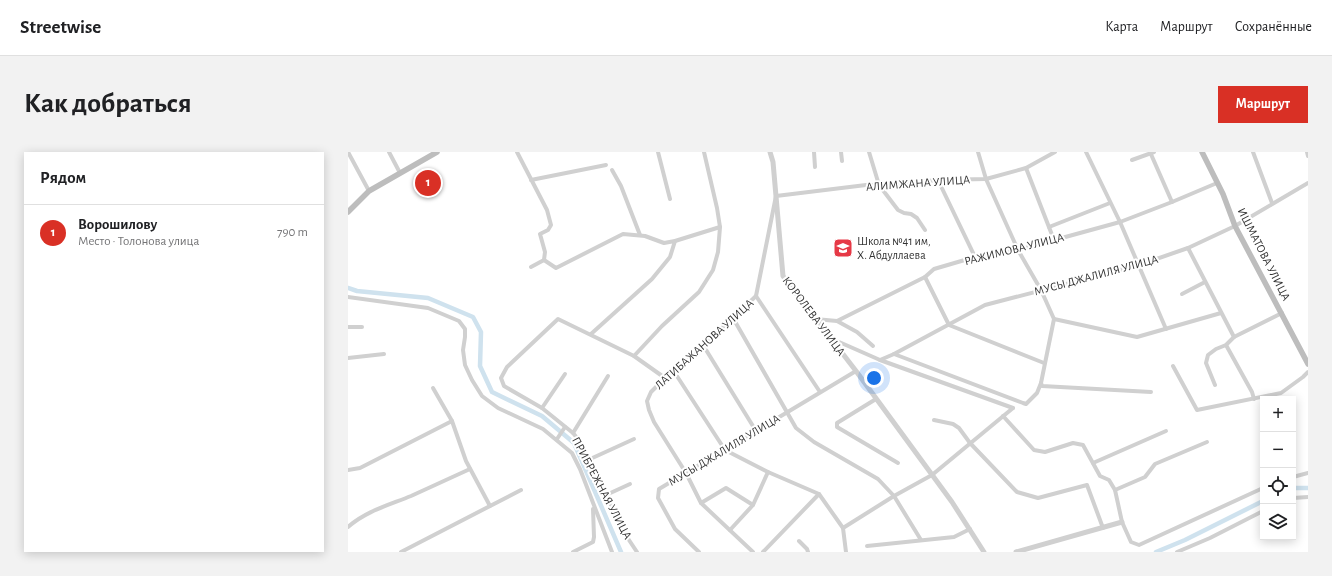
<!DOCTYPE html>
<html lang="ru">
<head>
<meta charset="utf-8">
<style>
	:root { --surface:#fff; --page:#f2f2f2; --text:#202124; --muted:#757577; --line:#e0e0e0; --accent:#d93025 }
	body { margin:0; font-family:"Alegreya Sans",sans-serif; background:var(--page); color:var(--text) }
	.controls { position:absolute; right:12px; bottom:12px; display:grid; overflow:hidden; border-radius:0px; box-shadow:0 2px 10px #0003 }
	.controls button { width:36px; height:36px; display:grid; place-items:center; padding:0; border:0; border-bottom:1px solid var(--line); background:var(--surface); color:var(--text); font:20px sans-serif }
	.you { position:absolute; left:526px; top:226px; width:14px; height:14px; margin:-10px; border:3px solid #fff; border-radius:50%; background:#1a73e8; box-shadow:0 0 0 6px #1a73e833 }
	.badge { display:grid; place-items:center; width:26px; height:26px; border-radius:50%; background:var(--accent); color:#fff; font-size:13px; font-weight:700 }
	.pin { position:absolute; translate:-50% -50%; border:2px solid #fff; box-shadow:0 1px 4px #0006 }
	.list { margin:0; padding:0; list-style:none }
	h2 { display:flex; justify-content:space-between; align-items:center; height:52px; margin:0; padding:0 16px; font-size:17px }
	h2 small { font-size:13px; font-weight:400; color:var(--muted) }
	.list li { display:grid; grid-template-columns:26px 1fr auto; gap:12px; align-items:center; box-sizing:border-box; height:56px; padding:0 16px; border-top:1px solid var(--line) }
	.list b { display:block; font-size:15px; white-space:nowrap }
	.list p { margin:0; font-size:13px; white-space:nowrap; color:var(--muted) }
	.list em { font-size:13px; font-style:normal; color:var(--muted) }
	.icon { flex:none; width:22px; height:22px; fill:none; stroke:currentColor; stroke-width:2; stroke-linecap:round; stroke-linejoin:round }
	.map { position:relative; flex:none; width:960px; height:400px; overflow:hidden; border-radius:0px }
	header { display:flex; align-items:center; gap:24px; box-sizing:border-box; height:56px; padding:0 20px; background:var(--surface); border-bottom:1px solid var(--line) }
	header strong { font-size:19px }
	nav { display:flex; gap:22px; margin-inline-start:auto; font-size:14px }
	.intro { display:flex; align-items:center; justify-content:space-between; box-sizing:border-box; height:96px; padding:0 24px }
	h1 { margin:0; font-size:28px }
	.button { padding:10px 18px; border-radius:0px; background:var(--accent); color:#fff; font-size:14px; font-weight:700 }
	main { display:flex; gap:24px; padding:0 24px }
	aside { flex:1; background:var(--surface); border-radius:0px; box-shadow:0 2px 10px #0003 }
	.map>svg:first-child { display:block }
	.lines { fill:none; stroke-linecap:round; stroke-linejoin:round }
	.canal { stroke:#cfe2ee; stroke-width:4.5 }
	.minor { stroke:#d0d0d0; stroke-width:4 }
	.tertiary { stroke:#d0d0d0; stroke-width:5 }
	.secondary { stroke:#bdbdbd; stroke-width:5.5 }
	.labels { text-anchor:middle; stroke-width:4; stroke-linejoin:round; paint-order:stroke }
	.street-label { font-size:12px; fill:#333; stroke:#fff }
	.poi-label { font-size:12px; fill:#333; stroke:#fff; text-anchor:start }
</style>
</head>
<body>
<header>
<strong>Streetwise</strong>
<nav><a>Карта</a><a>Маршрут</a><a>Сохранённые</a></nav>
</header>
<div class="intro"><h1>Как добраться</h1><a class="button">Маршрут</a></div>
<main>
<aside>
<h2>Рядом<small></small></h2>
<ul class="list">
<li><span class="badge">1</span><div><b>Ворошилову</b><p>Место · Толонова улица</p></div><em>790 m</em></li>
</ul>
</aside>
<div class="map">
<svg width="960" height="400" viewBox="0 0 960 400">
	<rect width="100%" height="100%" fill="#fff"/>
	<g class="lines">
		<g class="canal">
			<polyline points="0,136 9,139 80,146 125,165 133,180 132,214 144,240 194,264 226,291 273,400"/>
			<polyline points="945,336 960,336"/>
			<polyline points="808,400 837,388 915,349"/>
		</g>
		<g class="minor">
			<polyline points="0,0 21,39"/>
			<polyline points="41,0 52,21"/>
			<polyline points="169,0 199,58 203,73 200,78 192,82 197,100 196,108 183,115"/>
			<polyline points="310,0 322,47"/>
			<polyline points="466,0 467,15"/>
			<polyline points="493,0 494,9"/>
			<polyline points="521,0 531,33 550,58 556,61 563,62 569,66 577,78"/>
			<polyline points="738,0 772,70 818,177"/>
			<polyline points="802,0 824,50"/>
			<polyline points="905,0 924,51"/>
			<polyline points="959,0 960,4"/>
			<polyline points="784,8 806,0"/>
			<polyline points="678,16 706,88"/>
			<polyline points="264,18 273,34 292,83"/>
			<polyline points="183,28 258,13"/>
			<polyline points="590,28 627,105"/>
			<polyline points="701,75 762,51"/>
			<polyline points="840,96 886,185"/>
			<polyline points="196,108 208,116 275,82 297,84 316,91 327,89 372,75"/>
			<polyline points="577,125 601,173 696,211"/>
			<polyline points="834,142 857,130"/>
			<polyline points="408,144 472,240"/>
			<polyline points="0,145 80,156 111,169 117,177 117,185 115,198 117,213 124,228 134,244 150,256 195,277 224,301 232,317 264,400"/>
			<polyline points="385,166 448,276 466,290 530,327 546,344 573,388"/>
			<polyline points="467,167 489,169 577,125 586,117 627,105 670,98 772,70 824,50 869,31"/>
			<polyline points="706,167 789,185 873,161"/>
			<polyline points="489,169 509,180 525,194"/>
			<polyline points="0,175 14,175"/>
			<polyline points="243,182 304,127 322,105 327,89"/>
			<polyline points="482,186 532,208 665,256"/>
			<polyline points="355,193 408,279"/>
			<polyline points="878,193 904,240 906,247"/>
			<polyline points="546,202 675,251 678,252 689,241 693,231 706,167 693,138 670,98 638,27 630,0"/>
			<polyline points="286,204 314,174 351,140 365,118 370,100 372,75 369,56 356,0"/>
			<polyline points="0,206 36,202"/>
			<polyline points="532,208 546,202 637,153 791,113 840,96 887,74 960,31"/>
			<polyline points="825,214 849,258 933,241 955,225 960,220"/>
			<polyline points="325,218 377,298 420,320 471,342 495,376 498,400"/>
			<polyline points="693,231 694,234 803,240"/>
			<polyline points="867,233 858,211 860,203 868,197 878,193 886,185 934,161"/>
			<polyline points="85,236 104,269 118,309 142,354"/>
			<polyline points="528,247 489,271 489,275 550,311"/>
			<polyline points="194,256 217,222"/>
			<polyline points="655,264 686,298 697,300 725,291 735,293 752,324 761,328 767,338 774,370 783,390 791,393 915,336"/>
			<polyline points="586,268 605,272 611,276 622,291 669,340 690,346 739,333 755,376"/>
			<polyline points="225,281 260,224"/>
			<polyline points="209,287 217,275"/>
			<polyline points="240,308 286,287"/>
			<polyline points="745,311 818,279"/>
			<polyline points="0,318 12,316 104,269"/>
			<polyline points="945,325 960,321"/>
			<polyline points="767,338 797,325 807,312 859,290"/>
			<polyline points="258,343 282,332"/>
			<polyline points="945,346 960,345"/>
			<polyline points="353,351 378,336 405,353"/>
			<path d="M0,375c18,-16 41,-22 63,-31 20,-9 39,-18 59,-27"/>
			<polyline points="495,376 546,344 584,323 665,256"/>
			<polyline points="382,378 405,353 420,320"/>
			<polyline points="451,389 459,397 460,400"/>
			<polyline points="519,394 606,385 622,377"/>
			<polyline points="53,400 173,338"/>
			<polyline points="225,400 245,390 246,385 245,357"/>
			<polyline points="289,400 279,385 230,287 225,281 194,256 156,234 153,226 159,215 210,167 286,204 317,226"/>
			<polyline points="351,400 327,377 310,346 311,337 508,219"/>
			<polyline points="405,400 353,351 338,321 306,270 301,258 299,249 303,240 317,226 385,166 408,144 428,44 518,33 531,33 590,28 638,27 678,16 707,0"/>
			<polyline points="415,400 471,342"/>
			<polyline points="829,400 862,386 915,359"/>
		</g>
		<g class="tertiary">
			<polyline points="422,0 425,10 435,124 508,219 604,350 636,400"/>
			<polyline points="668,400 774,370"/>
		</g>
		<g class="secondary">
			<polyline points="854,0 875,42 887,74 960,212"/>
			<polyline points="0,60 21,39 89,0"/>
		</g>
	</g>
	<defs>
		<symbol id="school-square" viewBox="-11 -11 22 22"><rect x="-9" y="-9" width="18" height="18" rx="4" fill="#e63946" stroke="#fff"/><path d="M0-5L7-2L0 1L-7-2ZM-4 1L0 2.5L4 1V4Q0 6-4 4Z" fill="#fff"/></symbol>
	</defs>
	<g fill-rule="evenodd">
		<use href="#school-square" x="484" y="85" width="22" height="22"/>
	</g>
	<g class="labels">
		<g class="street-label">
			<text transform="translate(570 31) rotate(-4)" y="4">АЛИМЖАНА УЛИЦА</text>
			<text transform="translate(666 97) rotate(-14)" y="4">РАЖИМОВА УЛИЦА</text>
			<text transform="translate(916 102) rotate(63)" y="4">ИШМАТОВА УЛИЦА</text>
			<text transform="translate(748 123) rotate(-15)" y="4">МУСЫ ДЖАЛИЛЯ УЛИЦА</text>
			<text transform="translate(466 164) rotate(53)" y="4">КОРОЛЕВА УЛИЦА</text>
			<text transform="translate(356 192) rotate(-42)" y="4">ЛАТИБАЖАНОВА УЛИЦА</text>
			<text transform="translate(376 298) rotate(-31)" y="4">МУСЫ ДЖАЛИЛЯ УЛИЦА</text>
			<text transform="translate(254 336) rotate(62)" y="4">ПРИБРЕЖНАЯ УЛИЦА</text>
		</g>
		<g class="poi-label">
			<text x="509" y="93">Школа №41 им,<tspan x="509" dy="14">Х. Абдуллаева</tspan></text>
		</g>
	</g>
</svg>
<div class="controls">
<button>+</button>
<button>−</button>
<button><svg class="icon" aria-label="locate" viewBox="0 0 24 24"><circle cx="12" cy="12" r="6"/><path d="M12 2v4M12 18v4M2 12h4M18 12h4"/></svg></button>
<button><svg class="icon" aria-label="layers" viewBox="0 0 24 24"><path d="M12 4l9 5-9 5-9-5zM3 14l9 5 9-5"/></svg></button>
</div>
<div class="you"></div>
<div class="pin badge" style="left:80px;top:31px">1</div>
</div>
</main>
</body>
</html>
